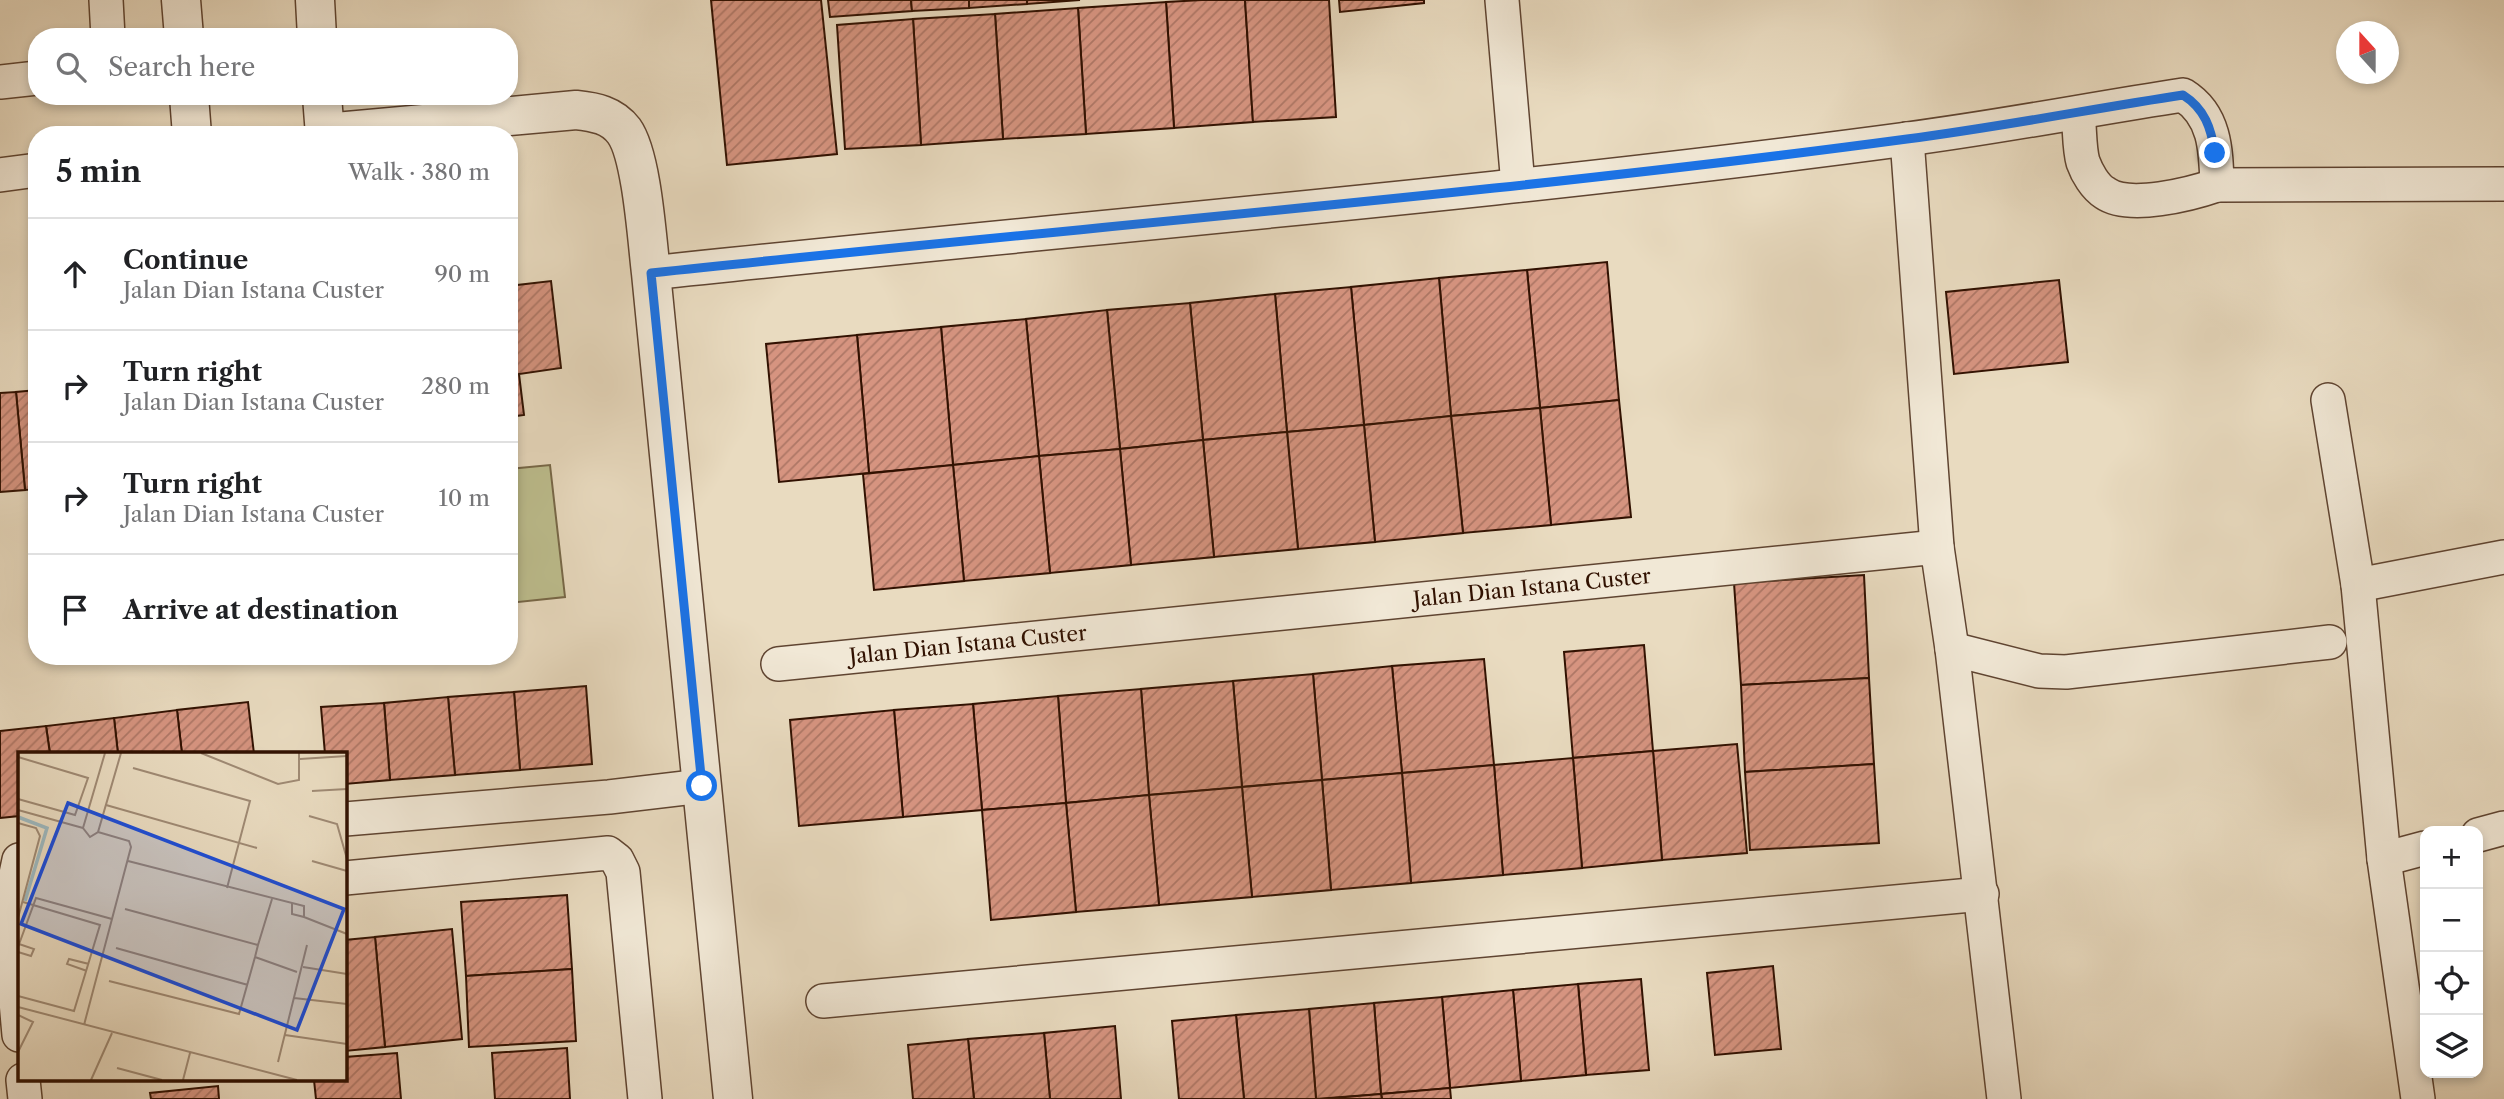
<!DOCTYPE html>
<html lang="en">
<head>
<meta charset="utf-8">
<style>
	:root { --surface:#fff; --page:#f6f6f6; --text:#202124; --muted:#757577; --line:#e0e0e0 }
	body { margin:0; font-family:"Libre Caslon Text",serif; background:var(--page); color:var(--text) }
	.controls { position:absolute; right:21px; bottom:21px; display:grid; overflow:hidden; border-radius:14px; box-shadow:0 4px 10px #0003 }
	.controls button { width:63px; height:63px; display:grid; place-items:center; padding:0; border:0; border-bottom:2px solid var(--line); background:var(--surface); color:var(--text); font:35px sans-serif }
	.compass { position:absolute; left:2336px; top:21px; width:63px; height:63px; border-radius:50%; background:var(--surface); box-shadow:0 4px 10px #0003; rotate:339deg }
	.stop { position:absolute; width:21px; height:21px; margin:-16px; border:5px solid #1a73e8; border-radius:50%; background:#fff }
	.stop.end { background:#1a73e8; border-color:#fff; box-shadow:0 2px 7px #0008 }
	.list { margin:0; padding:0; list-style:none }
	h2 { display:flex; justify-content:space-between; align-items:center; height:91px; margin:0; padding:0 28px; font-size:30px }
	h2 small { font-size:23px; font-weight:400; color:var(--muted) }
	.list li { display:grid; grid-template-columns:46px 1fr auto; gap:21px; align-items:center; box-sizing:border-box; height:112px; padding:0 28px; border-top:2px solid var(--line) }
	.list b { display:block; font-size:26px; white-space:nowrap }
	.list p { margin:0; font-size:23px; white-space:nowrap; color:var(--muted) }
	.list em { font-size:23px; font-style:normal; color:var(--muted) }
	.icon { flex:none; width:38px; height:38px; fill:none; stroke:currentColor; stroke-width:2; stroke-linecap:round; stroke-linejoin:round }
	.map { position:relative; flex:none; width:2504px; height:1099px; overflow:hidden }
	.search { position:absolute; background:var(--surface); box-shadow:0 4px 10px #0003; left:28px; top:28px; width:490px; height:77px; display:flex; align-items:center; gap:18px; box-sizing:border-box; padding:0 24px; border-radius:28px; color:var(--muted); font-size:26px }
	.panel { position:absolute; background:var(--surface); box-shadow:0 4px 10px #0003; left:28px; top:126px; width:490px; height:539px; border-radius:28px }
	.map>svg:first-child { display:block }
	.green { fill:#bdbe8e; stroke:#776848; stroke-width:2 }
	.building { fill:url(#building-hatch); stroke:#311101; stroke-width:2 }
	.lines { fill:none; stroke-linecap:round; stroke-linejoin:round }
	.minor-casing { stroke:#5f4431; stroke-width:36 }
	.tertiary-casing { stroke:#5f4431; stroke-width:41 }
	.minor { stroke:#f1e8d6; stroke-width:33 }
	.tertiary { stroke:#f1e8d6; stroke-width:38 }
	.route { stroke:#1a73e8; stroke-width:9 }
	.labels { text-anchor:middle; stroke-width:5; stroke-linejoin:round; paint-order:stroke }
	.street-label { font-size:21px; fill:#311101; stroke:#f1e8d6 }
	.inset-river { fill:none; stroke:#9db8be; stroke-width:3.5 }
	.inset-road { fill:none; stroke:#9f8a74; stroke-width:2 }
	.view { fill:#1d4ed8; fill-opacity:0.15; stroke:#1d4ed8; stroke-width:3.5 }
	.inset-edge { fill:none; stroke:#311101; stroke-width:3.5 }
</style>
</head>
<body>
<div class="map">
<svg width="2504" height="1099" viewBox="0 0 2504 1099">
	<defs>
		<pattern id="building-hatch" width="6" height="6" patternUnits="userSpaceOnUse" patternTransform="scale(1.75)"><rect width="6" height="6" fill="#d69480"/><path d="M-1 1l2-2M0 6l6-6M5 7l2-2" fill="none" stroke="#ae7766"/></pattern>
	</defs>
	<rect width="100%" height="100%" fill="#e9dbc0"/>
	<filter id="stains"><feTurbulence type="fractalNoise" baseFrequency=".00286" numOctaves="4"/><feColorMatrix values="0 0 0 0 .2 0 0 0 0 .09 0 0 0 0 .02 0 0 0 .5 -.17"/></filter>
	<radialGradient id="worn" r=".72"><stop offset=".6" stop-color="#630" stop-opacity="0"/><stop offset="1" stop-color="#630" stop-opacity=".3"/></radialGradient>
	<polygon class="green" points="550,465 565,597 509,603 509,469"/>
	<g class="building">
		<polygon points="711,0 821,0 837,154 727,165"/>
		<polygon points="828,0 911,0 912,11 830,17"/>
		<polygon points="911,0 969,0 969,8 912,11"/>
		<polygon points="969,0 1027,0 1027,4 969,8"/>
		<polygon points="1027,0 1080,0 1027,4"/>
		<polygon points="1202,0 1245,0 1253,122 1174,128 1166,2"/>
		<polygon points="1245,0 1329,0 1336,117 1253,122"/>
		<polygon points="1339,0 1424,0 1424,3 1340,12"/>
		<polygon points="1166,2 1174,128 1086,134 1078,8"/>
		<polygon points="1078,8 1086,134 1003,139 995,14"/>
		<polygon points="995,14 1003,139 921,145 913,19"/>
		<polygon points="913,19 921,145 845,149 837,25"/>
		<polygon points="1607,262 1619,400 1540,408 1527,270"/>
		<polygon points="1527,270 1540,408 1451,416 1439,278"/>
		<polygon points="1439,278 1451,416 1364,425 1351,287"/>
		<polygon points="2059,280 2068,362 1954,374 1946,292"/>
		<polygon points="551,281 561,368 519,374 524,415 509,417 509,286"/>
		<polygon points="1351,287 1364,425 1287,432 1275,294"/>
		<polygon points="1275,294 1287,432 1203,440 1190,303"/>
		<polygon points="1190,303 1203,440 1120,449 1107,310"/>
		<polygon points="1107,310 1120,449 1039,456 1026,319"/>
		<polygon points="1026,319 1039,456 953,465 941,327"/>
		<polygon points="941,327 953,465 869,473 857,335"/>
		<polygon points="857,335 869,473 779,482 766,344"/>
		<polygon points="37,390 37,489 25,490 16,392"/>
		<polygon points="16,392 25,490 0,492 0,393"/>
		<polygon points="1619,400 1631,517 1551,525 1540,408"/>
		<polygon points="1540,408 1551,525 1463,533 1451,416"/>
		<polygon points="1451,416 1463,533 1375,542 1364,425"/>
		<polygon points="1364,425 1375,542 1298,549 1287,432"/>
		<polygon points="1287,432 1298,549 1214,557 1203,440"/>
		<polygon points="1203,440 1214,557 1131,565 1120,449"/>
		<polygon points="1120,449 1131,565 1050,573 1039,456"/>
		<polygon points="1039,456 1050,573 964,581 953,465"/>
		<polygon points="953,465 964,581 874,590 863,474"/>
		<polygon points="1864,575 1869,678 1741,685 1734,583"/>
		<polygon points="1644,645 1653,751 1573,758 1564,652"/>
		<polygon points="1484,659 1494,765 1402,773 1392,666"/>
		<polygon points="1392,666 1402,773 1322,780 1313,674"/>
		<polygon points="1313,674 1322,780 1242,787 1233,681"/>
		<polygon points="1869,678 1874,764 1745,772 1741,685"/>
		<polygon points="1233,681 1242,787 1149,795 1141,689"/>
		<polygon points="586,686 592,764 520,770 514,692"/>
		<polygon points="1141,689 1149,795 1066,803 1058,696"/>
		<polygon points="514,692 520,770 455,775 448,697"/>
		<polygon points="1058,696 1066,803 982,810 973,704"/>
		<polygon points="448,697 455,775 390,780 384,703"/>
		<polygon points="248,702 254,754 182,754 177,710"/>
		<polygon points="384,703 390,780 345,784 345,754 325,754 321,707"/>
		<polygon points="973,704 982,810 903,817 894,710"/>
		<polygon points="177,710 182,754 118,754 114,718"/>
		<polygon points="894,710 903,817 799,826 790,720"/>
		<polygon points="114,718 118,754 50,754 46,726"/>
		<polygon points="46,726 50,754 19,754 19,816 0,818 0,731"/>
		<polygon points="1737,744 1747,853 1662,860 1653,751"/>
		<polygon points="1653,751 1662,860 1582,868 1573,758"/>
		<polygon points="1573,758 1582,868 1503,875 1494,765"/>
		<polygon points="1874,764 1879,843 1750,850 1745,772"/>
		<polygon points="1494,765 1503,875 1411,883 1402,773"/>
		<polygon points="1402,773 1411,883 1331,890 1322,780"/>
		<polygon points="1322,780 1331,890 1252,897 1242,787"/>
		<polygon points="1242,787 1252,897 1159,905 1149,795"/>
		<polygon points="1149,795 1159,905 1076,912 1066,803"/>
		<polygon points="1066,803 1076,912 991,920 982,810"/>
		<polygon points="567,895 572,969 466,976 461,902"/>
		<polygon points="452,929 462,1039 385,1047 375,937"/>
		<polygon points="375,937 385,1047 345,1051 345,940"/>
		<polygon points="1773,966 1781,1049 1715,1055 1707,973"/>
		<polygon points="572,969 576,1041 469,1047 466,976"/>
		<polygon points="1641,979 1649,1070 1586,1075 1578,984"/>
		<polygon points="1578,984 1586,1075 1521,1081 1513,990"/>
		<polygon points="1513,990 1521,1081 1450,1088 1442,997"/>
		<polygon points="1442,997 1450,1088 1381,1094 1374,1003"/>
		<polygon points="1374,1003 1381,1094 1316,1099 1309,1009"/>
		<polygon points="1309,1009 1316,1099 1244,1099 1236,1015"/>
		<polygon points="1236,1015 1244,1099 1179,1099 1172,1021"/>
		<polygon points="1115,1026 1121,1099 1050,1099 1044,1033"/>
		<polygon points="1044,1033 1050,1099 974,1099 968,1039"/>
		<polygon points="968,1039 974,1099 913,1099 908,1045"/>
		<polygon points="567,1048 570,1099 495,1099 492,1053"/>
		<polygon points="397,1053 401,1099 316,1099 314,1080 345,1080 345,1057"/>
		<polygon points="218,1086 219,1099 151,1099 150,1093"/>
		<polygon points="1450,1088 1451,1099 1382,1099 1381,1094"/>
		<polygon points="1381,1094 1382,1099 1322,1099"/>
	</g>
	<g class="lines">
		<defs>
			<g id="minor">
				<polyline points="106,0 108,37"/>
				<polyline points="1502,0 1518,185"/>
				<polyline points="0,82 37,78"/>
				<path d="M2078,114c2,15 1,34 5,48 4,11 12,25 22,31 24,17 86,1 112,-8"/>
				<polyline points="1907,139 1937,547"/>
				<polyline points="0,175 37,170"/>
				<path d="M651,273c419,-45 839,-78 1256,-134 93,-12 184,-30 276,-44 32,20 33,54 34,90l287,-1"/>
				<polyline points="2328,400 2358,585 2384,859 2418,1099"/>
				<polyline points="2358,585 2504,557"/>
				<polyline points="1952,649 2039,671 2066,672 2330,642"/>
				<path id="s1" d="M778,664l1159,-117 15,102 52,450"/>
				<polyline points="345,819 609,797 702,786"/>
				<polyline points="2478,835 2504,828"/>
				<polyline points="2384,859 2425,848"/>
				<polyline points="19,860 8,912 19,1035"/>
				<polyline points="345,878 608,853 617,860 623,872 645,1099"/>
				<polyline points="823,1001 1982,894"/>
				<polyline points="23,1080 25,1099"/>
			</g>
			<g id="tertiary">
				<polyline points="181,0 184,37"/>
				<polyline points="315,0 317,37"/>
				<polyline points="189,96 192,135"/>
				<polyline points="322,96 325,135"/>
				<path d="M325,133l251,-23c19,2 36,5 48,21 18,25 23,109 27,142l82,826"/>
			</g>
		</defs>
		<use href="#minor" class="minor-casing"/>
		<use href="#tertiary" class="tertiary-casing"/>
		<use href="#minor" class="minor"/>
		<use href="#tertiary" class="tertiary"/>
	</g>
	<g class="lines">
		<path class="route" d="M702,786l-51,-513c419,-45 839,-78 1256,-134 93,-12 184,-30 276,-44 22,14 28,33 32,58"/>
	</g>
	<g class="labels">
		<g class="street-label">
			<text dy="7" stroke="none"><textPath href="#s1" startOffset="758">Jalan Dian Istana Custer</textPath></text>
			<text dy="7" stroke="none"><textPath href="#s1" startOffset="191">Jalan Dian Istana Custer</textPath></text>
		</g>
	</g>
	<g transform="translate(18 752)">
		<rect width="329" height="329" fill="#e9dbc0"/>
		<path class="inset-river" d="M0,65l29,11 -22,73"/>
		<path class="inset-road" d="M87,1l-22,75 7,9 8,-5 23,-79M183,1l77,31 21,-4v-27M0,5l70,21 -13,37 -57,-16M282,7l47,-3M115,16l117,33 -23,87M294,39l35,-2M88,53l151,43M0,58l65,18M291,64l28,8 10,35M0,71l18,5 4,8 -22,82M110,109l176,45v11l43,17M294,109l35,10M274,151v11l12,3M240,193l14,-46M0,195l18,-49 76,21M98,196l132,37M0,200l13,4 3,-7 -15,-5M237,205l42,15M285,215l44,7M69,219l-20,-7 2,-5 20,5M91,229l130,33 16,-57 3,-12 -133,-36M0,244l56,15 26,-86 -77,-23M276,246l53,6M0,255l279,73M0,263l15,7 -15,30M66,273l47,-178 -2,-6 -31,-9M267,283l62,9M260,310l29,-117M99,316l45,12M73,328l21,-47M165,328l7,-27"/>
		<path class="view" d="M50,51l276,106 -47,121 -276,-106z"/>
		<rect width="329" height="329" class="inset-edge"/>
	</g>
	<rect width="100%" height="100%" filter="url(#stains)"/>
	<rect width="100%" height="100%" fill="url(#worn)"/>
</svg>
<div class="controls">
<button>+</button>
<button>−</button>
<button><svg class="icon" aria-label="locate" viewBox="0 0 24 24"><circle cx="12" cy="12" r="6"/><path d="M12 2v4M12 18v4M2 12h4M18 12h4"/></svg></button>
<button><svg class="icon" aria-label="layers" viewBox="0 0 24 24"><path d="M12 4l9 5-9 5-9-5zM3 14l9 5 9-5"/></svg></button>
</div>
<svg class="compass" viewBox="-18 -18 36 36"><path d="M0-13l5 13h-10z" fill="#e53935"/><path d="M0 13l5-13h-10z" fill="#757577"/></svg>
<div class="stop" style="left:702px;top:786px"></div>
<div class="stop end" style="left:2215px;top:153px"></div>
<div class="search"><svg class="icon" aria-label="search" viewBox="0 0 24 24"><circle cx="10" cy="10" r="6"/><path d="M15 15l6 6"/></svg>Search here</div>
<section class="panel">
<h2>5 min<small>Walk · 380 m</small></h2>
<ul class="list">
<li><svg class="icon" aria-label="ahead" viewBox="0 0 24 24"><path d="M12 20V5M6 11l6-6 6 6"/></svg><div><b>Continue</b><p>Jalan Dian Istana Custer</p></div><em>90 m</em></li>
<li><svg class="icon" aria-label="right" viewBox="0 0 24 24"><path d="M7 20v-9h11M14 6l5 5-5 5"/></svg><div><b>Turn right</b><p>Jalan Dian Istana Custer</p></div><em>280 m</em></li>
<li><svg class="icon" aria-label="right" viewBox="0 0 24 24"><path d="M7 20v-9h11M14 6l5 5-5 5"/></svg><div><b>Turn right</b><p>Jalan Dian Istana Custer</p></div><em>10 m</em></li>
<li><svg class="icon" aria-label="arrive" viewBox="0 0 24 24"><path d="M6 21V4h12l-3 4 3 4H6"/></svg><div><b>Arrive at destination</b></div></li>
</ul>
</section>
</div>
</body>
</html>
